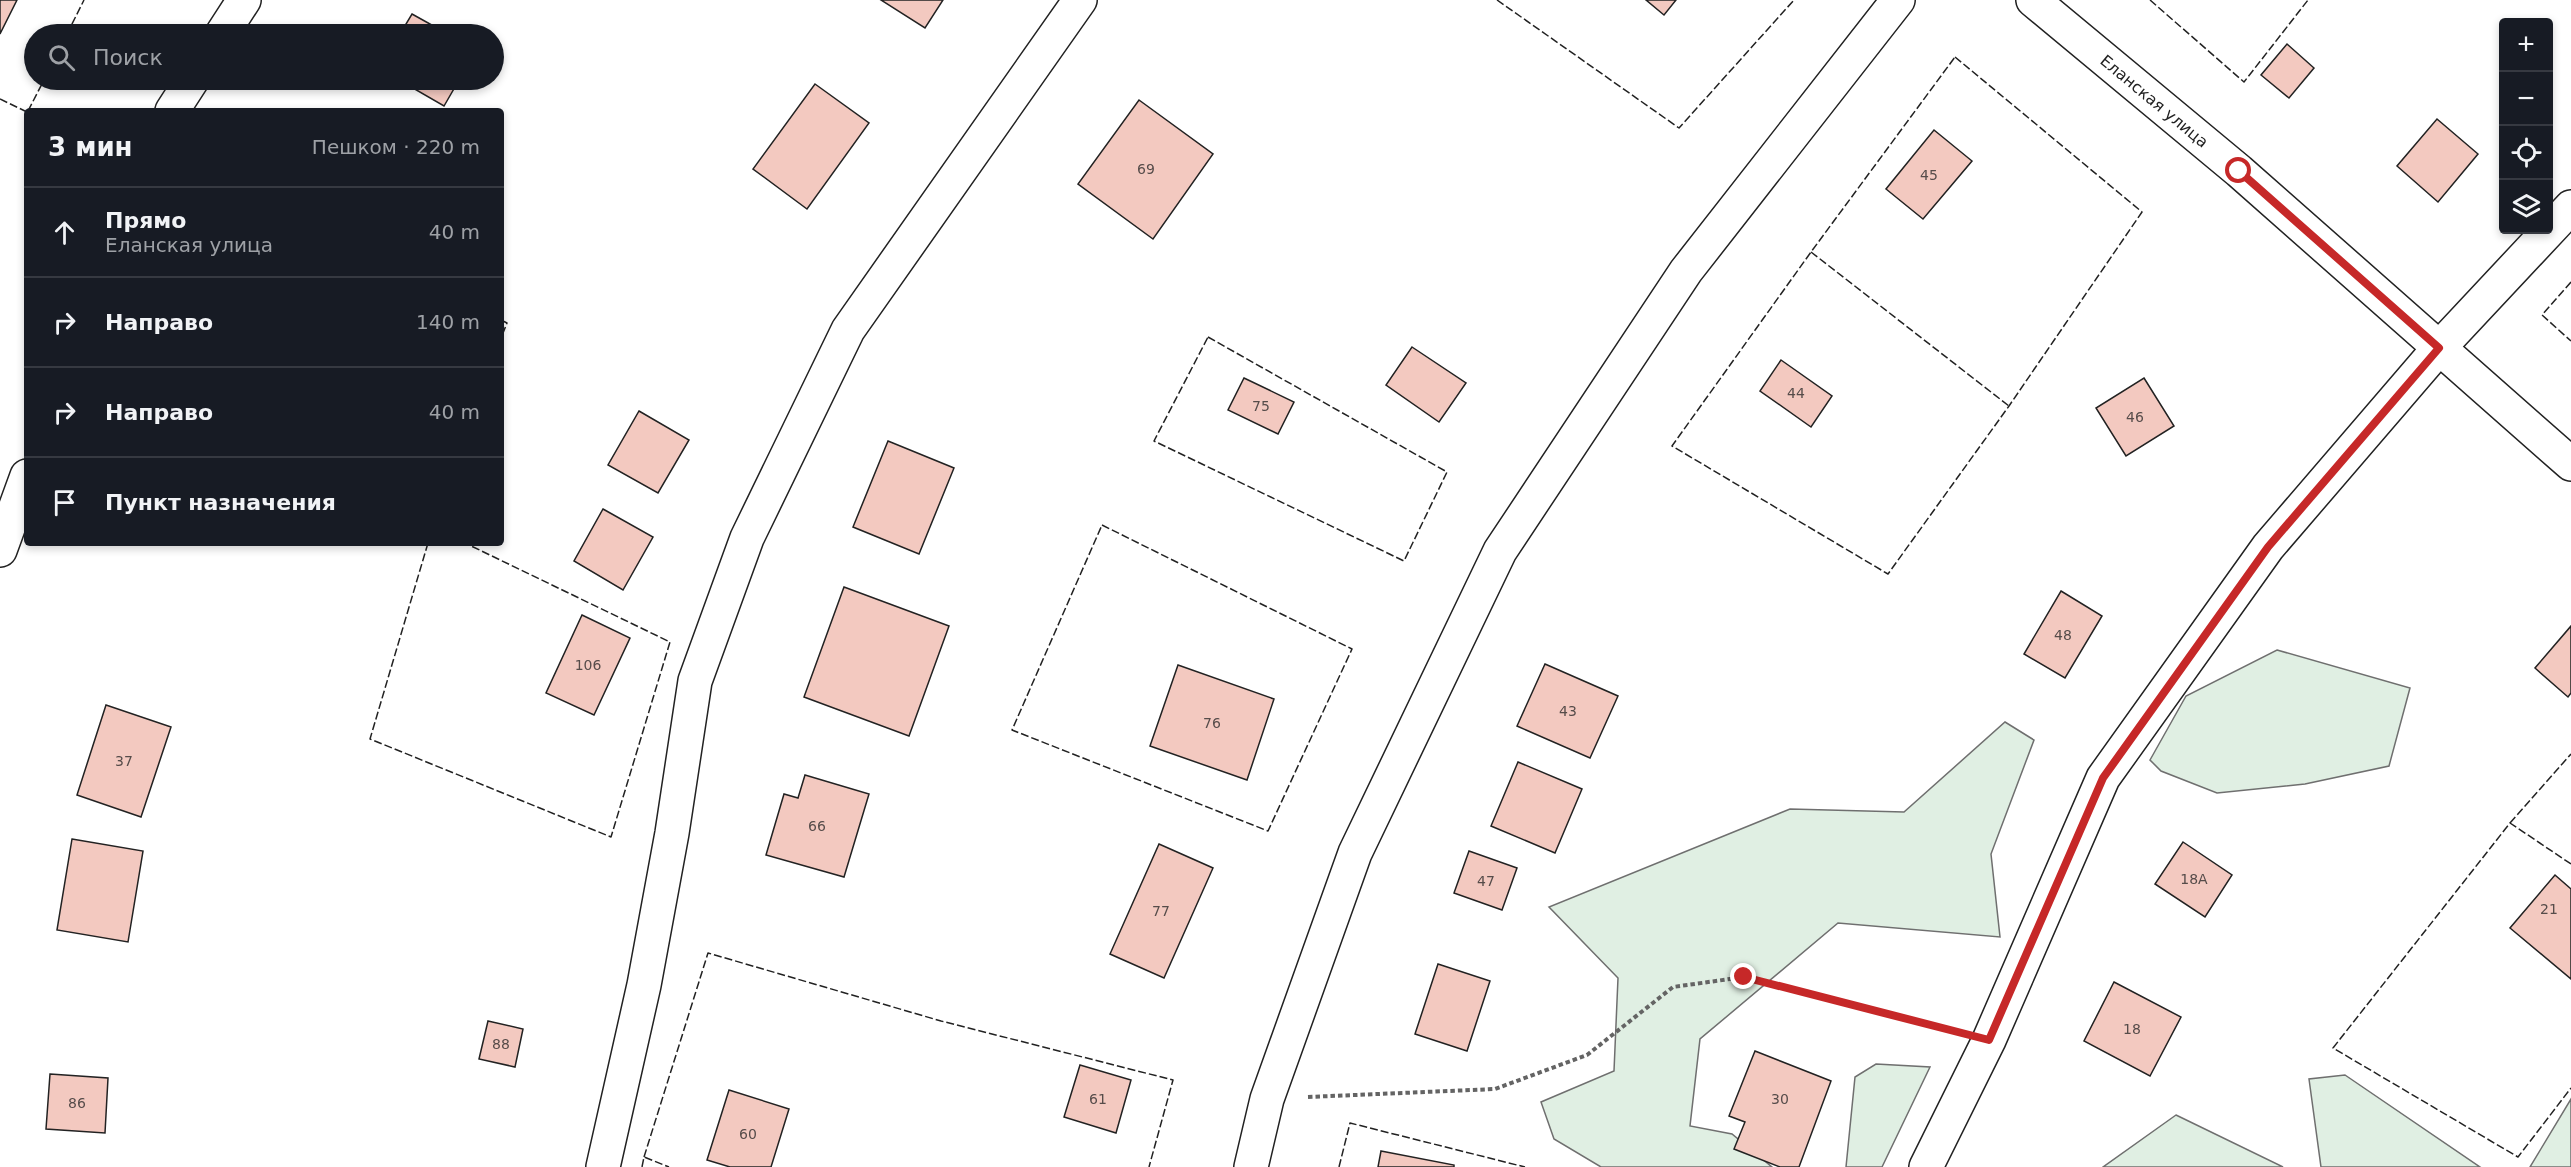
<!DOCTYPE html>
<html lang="ru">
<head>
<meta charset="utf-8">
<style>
	:root { --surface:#171b24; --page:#242831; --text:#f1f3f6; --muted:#9ea1a6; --line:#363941 }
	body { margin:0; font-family:"DejaVu Sans",sans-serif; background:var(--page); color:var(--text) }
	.controls { position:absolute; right:18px; top:18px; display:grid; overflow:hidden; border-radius:6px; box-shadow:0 3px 9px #0003 }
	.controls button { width:54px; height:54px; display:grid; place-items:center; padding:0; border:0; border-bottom:2px solid var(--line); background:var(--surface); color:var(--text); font:30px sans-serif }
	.stop { position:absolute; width:18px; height:18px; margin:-14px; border:4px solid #c62828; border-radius:50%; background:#fff }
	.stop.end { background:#c62828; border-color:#fff; box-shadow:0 2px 6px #0008 }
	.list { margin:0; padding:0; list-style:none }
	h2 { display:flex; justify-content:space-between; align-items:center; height:78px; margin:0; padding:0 24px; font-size:26px }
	h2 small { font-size:20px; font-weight:400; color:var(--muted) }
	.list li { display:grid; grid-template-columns:39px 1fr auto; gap:18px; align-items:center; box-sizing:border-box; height:90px; padding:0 24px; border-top:2px solid var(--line) }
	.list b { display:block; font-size:22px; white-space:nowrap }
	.list p { margin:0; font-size:20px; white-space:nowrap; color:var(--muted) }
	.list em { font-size:20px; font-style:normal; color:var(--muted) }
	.icon { flex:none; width:33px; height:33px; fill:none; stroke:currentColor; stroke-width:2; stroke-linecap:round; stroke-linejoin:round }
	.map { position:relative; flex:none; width:2571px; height:1167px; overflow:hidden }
	.search { position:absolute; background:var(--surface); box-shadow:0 3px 9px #0003; left:24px; top:24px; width:480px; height:66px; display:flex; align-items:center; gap:15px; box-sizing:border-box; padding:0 21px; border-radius:33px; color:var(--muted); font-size:22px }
	.panel { position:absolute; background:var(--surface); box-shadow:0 3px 9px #0003; left:24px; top:108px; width:480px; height:438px; border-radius:6px }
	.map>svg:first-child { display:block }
	.green { fill:#e0efe3; stroke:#6f6f6f; stroke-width:1.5 }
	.building { fill:#f3c9c0; stroke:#222; stroke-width:1.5 }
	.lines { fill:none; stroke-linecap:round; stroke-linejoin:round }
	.minor-casing { stroke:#222; stroke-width:36 }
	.path { stroke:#646464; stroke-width:4; stroke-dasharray:4.5 3; stroke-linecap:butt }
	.minor { stroke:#fff; stroke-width:33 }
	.fence { stroke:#222; stroke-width:1.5; stroke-dasharray:8 3; stroke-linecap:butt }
	.route { stroke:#c62828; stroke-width:8 }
	.labels { text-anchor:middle; stroke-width:4.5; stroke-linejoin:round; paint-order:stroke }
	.number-label { font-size:14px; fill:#564c4a }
	.street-label { font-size:16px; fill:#222; stroke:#fff }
</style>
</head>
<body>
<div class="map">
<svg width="2571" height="1167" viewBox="0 0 2571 1167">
	<rect width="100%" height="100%" fill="#fff"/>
	<g class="green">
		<polygon points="2277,650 2410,688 2389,766 2305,784 2217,793 2161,771 2150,760 2186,696"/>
		<polygon points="2005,722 2034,740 1991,854 2000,937 1838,923 1700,1039 1690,1126 1732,1134 1772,1167 1601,1167 1554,1139 1541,1102 1614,1071 1618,978 1549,907 1790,809 1904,812"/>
		<polygon points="1876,1064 1930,1067 1882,1167 1846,1167 1855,1077"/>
		<polygon points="2345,1075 2480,1167 2321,1167 2309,1079"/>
		<polygon points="2571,1099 2571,1167 2530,1167"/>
		<polygon points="2176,1115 2283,1167 2103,1167"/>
	</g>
	<g class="building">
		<polygon points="0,0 17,0 0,34"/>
		<polygon points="881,0 943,0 925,28"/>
		<polygon points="1646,0 1676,0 1664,15"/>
		<polygon points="412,14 448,34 400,34"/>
		<polygon points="2287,44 2314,68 2289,98 2261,75"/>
		<polygon points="399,80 459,80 444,106"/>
		<polygon points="815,84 869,123 807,209 753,169"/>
		<polygon points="1139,100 1213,154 1153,239 1078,184"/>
		<polygon points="2437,119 2478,154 2438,202 2397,166"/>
		<polygon points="1934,130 1972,161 1923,219 1886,189"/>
		<polygon points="1412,347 1466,383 1439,422 1386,385"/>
		<polygon points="1781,360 1832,396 1811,427 1760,391"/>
		<polygon points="1244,378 1294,402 1278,434 1228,410"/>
		<polygon points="2144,378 2174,426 2126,456 2096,408"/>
		<polygon points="639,411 689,440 658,493 608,465"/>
		<polygon points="888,441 954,468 919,554 853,527"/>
		<polygon points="603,509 653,537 623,590 574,561"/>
		<polygon points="844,587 949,626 909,736 804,697"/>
		<polygon points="2061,591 2102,616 2065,678 2024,654"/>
		<polygon points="582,615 630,638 594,715 546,693"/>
		<polygon points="2571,626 2571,693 2568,697 2535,668"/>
		<polygon points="1545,664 1618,696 1590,758 1517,726"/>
		<polygon points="1178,665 1274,699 1247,780 1150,746"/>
		<polygon points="106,705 171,727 141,817 77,795"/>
		<polygon points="1518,762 1582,789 1555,853 1491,826"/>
		<polygon points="805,775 869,794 844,877 766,855 784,794 798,798"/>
		<polygon points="72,839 143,851 128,942 57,930"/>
		<polygon points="2183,842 2232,875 2205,917 2155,884"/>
		<polygon points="1159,844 1213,868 1164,978 1110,954"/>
		<polygon points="1469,851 1517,868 1502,910 1454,893"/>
		<polygon points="2555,875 2571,889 2571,979 2510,928"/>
		<polygon points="1438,964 1490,981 1467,1051 1415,1034"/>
		<polygon points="2114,982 2181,1017 2150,1076 2084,1041"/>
		<polygon points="488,1021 523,1029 515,1067 479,1059"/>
		<polygon points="1755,1051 1831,1081 1799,1167 1780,1167 1734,1149 1745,1122 1729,1116"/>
		<polygon points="1080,1065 1131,1080 1116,1133 1064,1117"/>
		<polygon points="50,1074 108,1078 105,1133 46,1129"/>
		<polygon points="729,1090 789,1109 771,1167 730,1167 707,1160"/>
		<polygon points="1381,1151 1454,1165 1454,1167 1378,1167"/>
	</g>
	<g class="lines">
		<defs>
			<g id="minor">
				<path id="s1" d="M2033,0l206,171 332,293"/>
				<polyline points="222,34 244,0"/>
				<polyline points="172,111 192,80"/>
				<polyline points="0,550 27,476"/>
				<polyline points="603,1167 644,985 672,833 695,681 747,538 848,330 1080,0"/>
				<polyline points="1251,1167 1267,1099 1355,853 1500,551 1686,271 1898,0"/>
				<polyline points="1926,1167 1989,1040 2103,778 2268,547 2439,348 2571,207"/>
			</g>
		</defs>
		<use href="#minor" class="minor-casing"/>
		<polyline class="path" points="1308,1097 1495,1089 1587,1055 1673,987 1744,977 1953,1031"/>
		<use href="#minor" class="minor"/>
		<g class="fence">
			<polyline points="1497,0 1679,128 1794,0"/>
			<polyline points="2150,0 2244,82 2308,0"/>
			<polyline points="67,34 84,0"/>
			<polygon points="1955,57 2142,212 2009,406 1888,574 1672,446 1811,252"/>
			<polyline points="0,99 27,112"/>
			<polyline points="28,111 44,80"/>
			<polyline points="1811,252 2009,406"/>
			<polyline points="2571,282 2542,315 2571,341"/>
			<polyline points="501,320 507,323 501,338"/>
			<polygon points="1208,337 1447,472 1404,561 1154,441"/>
			<polygon points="1102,525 1352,649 1268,831 1012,730"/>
			<polyline points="428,543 370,739 611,837 670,642 465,543"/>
			<polyline points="2510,823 2571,754"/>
			<polyline points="2571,864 2510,823 2333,1048 2518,1157 2571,1088"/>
			<polyline points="644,1157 708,953 941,1021 1173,1080 1149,1167"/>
			<polyline points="642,1167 644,1157 669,1167"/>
			<polyline points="1339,1167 1350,1123 1525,1167"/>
		</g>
	</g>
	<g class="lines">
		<polyline class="route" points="1744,977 1989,1040 2103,778 2268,547 2439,348 2239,171"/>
	</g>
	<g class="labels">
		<g class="number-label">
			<text x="1146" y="174">69</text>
			<text x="1929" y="180">45</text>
			<text x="1796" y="398">44</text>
			<text x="1261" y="411">75</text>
			<text x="2135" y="422">46</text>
			<text x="2063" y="640">48</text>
			<text x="588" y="670">106</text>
			<text x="1568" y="716">43</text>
			<text x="1212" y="728">76</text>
			<text x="124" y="766">37</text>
			<text x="817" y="831">66</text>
			<text x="2194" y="884">18А</text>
			<text x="1486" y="886">47</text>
			<text x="2549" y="914">21</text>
			<text x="1161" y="916">77</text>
			<text x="2132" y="1034">18</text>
			<text x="501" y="1049">88</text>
			<text x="1098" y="1104">61</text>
			<text x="1780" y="1104">30</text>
			<text x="77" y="1108">86</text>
			<text x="748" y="1139">60</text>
		</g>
		<g class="street-label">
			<text dy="6" stroke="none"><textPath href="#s1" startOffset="158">Еланская улица</textPath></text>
		</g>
	</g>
</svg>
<div class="controls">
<button>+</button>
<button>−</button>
<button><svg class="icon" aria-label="locate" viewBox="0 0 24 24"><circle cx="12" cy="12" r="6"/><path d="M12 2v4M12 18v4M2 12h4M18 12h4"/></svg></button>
<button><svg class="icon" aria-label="layers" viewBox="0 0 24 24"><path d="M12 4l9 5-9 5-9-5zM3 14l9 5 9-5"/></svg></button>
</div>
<div class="stop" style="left:2239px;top:171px"></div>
<div class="stop end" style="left:1744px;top:977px"></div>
<div class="search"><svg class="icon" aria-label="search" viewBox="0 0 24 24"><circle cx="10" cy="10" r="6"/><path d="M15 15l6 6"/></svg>Поиск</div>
<section class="panel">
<h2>3 мин<small>Пешком · 220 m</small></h2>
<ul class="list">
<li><svg class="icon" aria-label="ahead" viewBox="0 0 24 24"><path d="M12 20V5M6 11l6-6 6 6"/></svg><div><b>Прямо</b><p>Еланская улица</p></div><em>40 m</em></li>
<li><svg class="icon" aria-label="right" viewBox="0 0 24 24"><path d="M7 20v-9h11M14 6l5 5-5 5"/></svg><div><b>Направо</b></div><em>140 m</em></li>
<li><svg class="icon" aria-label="right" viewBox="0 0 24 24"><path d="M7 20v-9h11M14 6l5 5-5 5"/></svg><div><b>Направо</b></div><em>40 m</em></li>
<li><svg class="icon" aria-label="arrive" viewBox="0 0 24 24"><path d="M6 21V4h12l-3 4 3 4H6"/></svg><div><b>Пункт назначения</b></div></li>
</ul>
</section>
</div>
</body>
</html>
